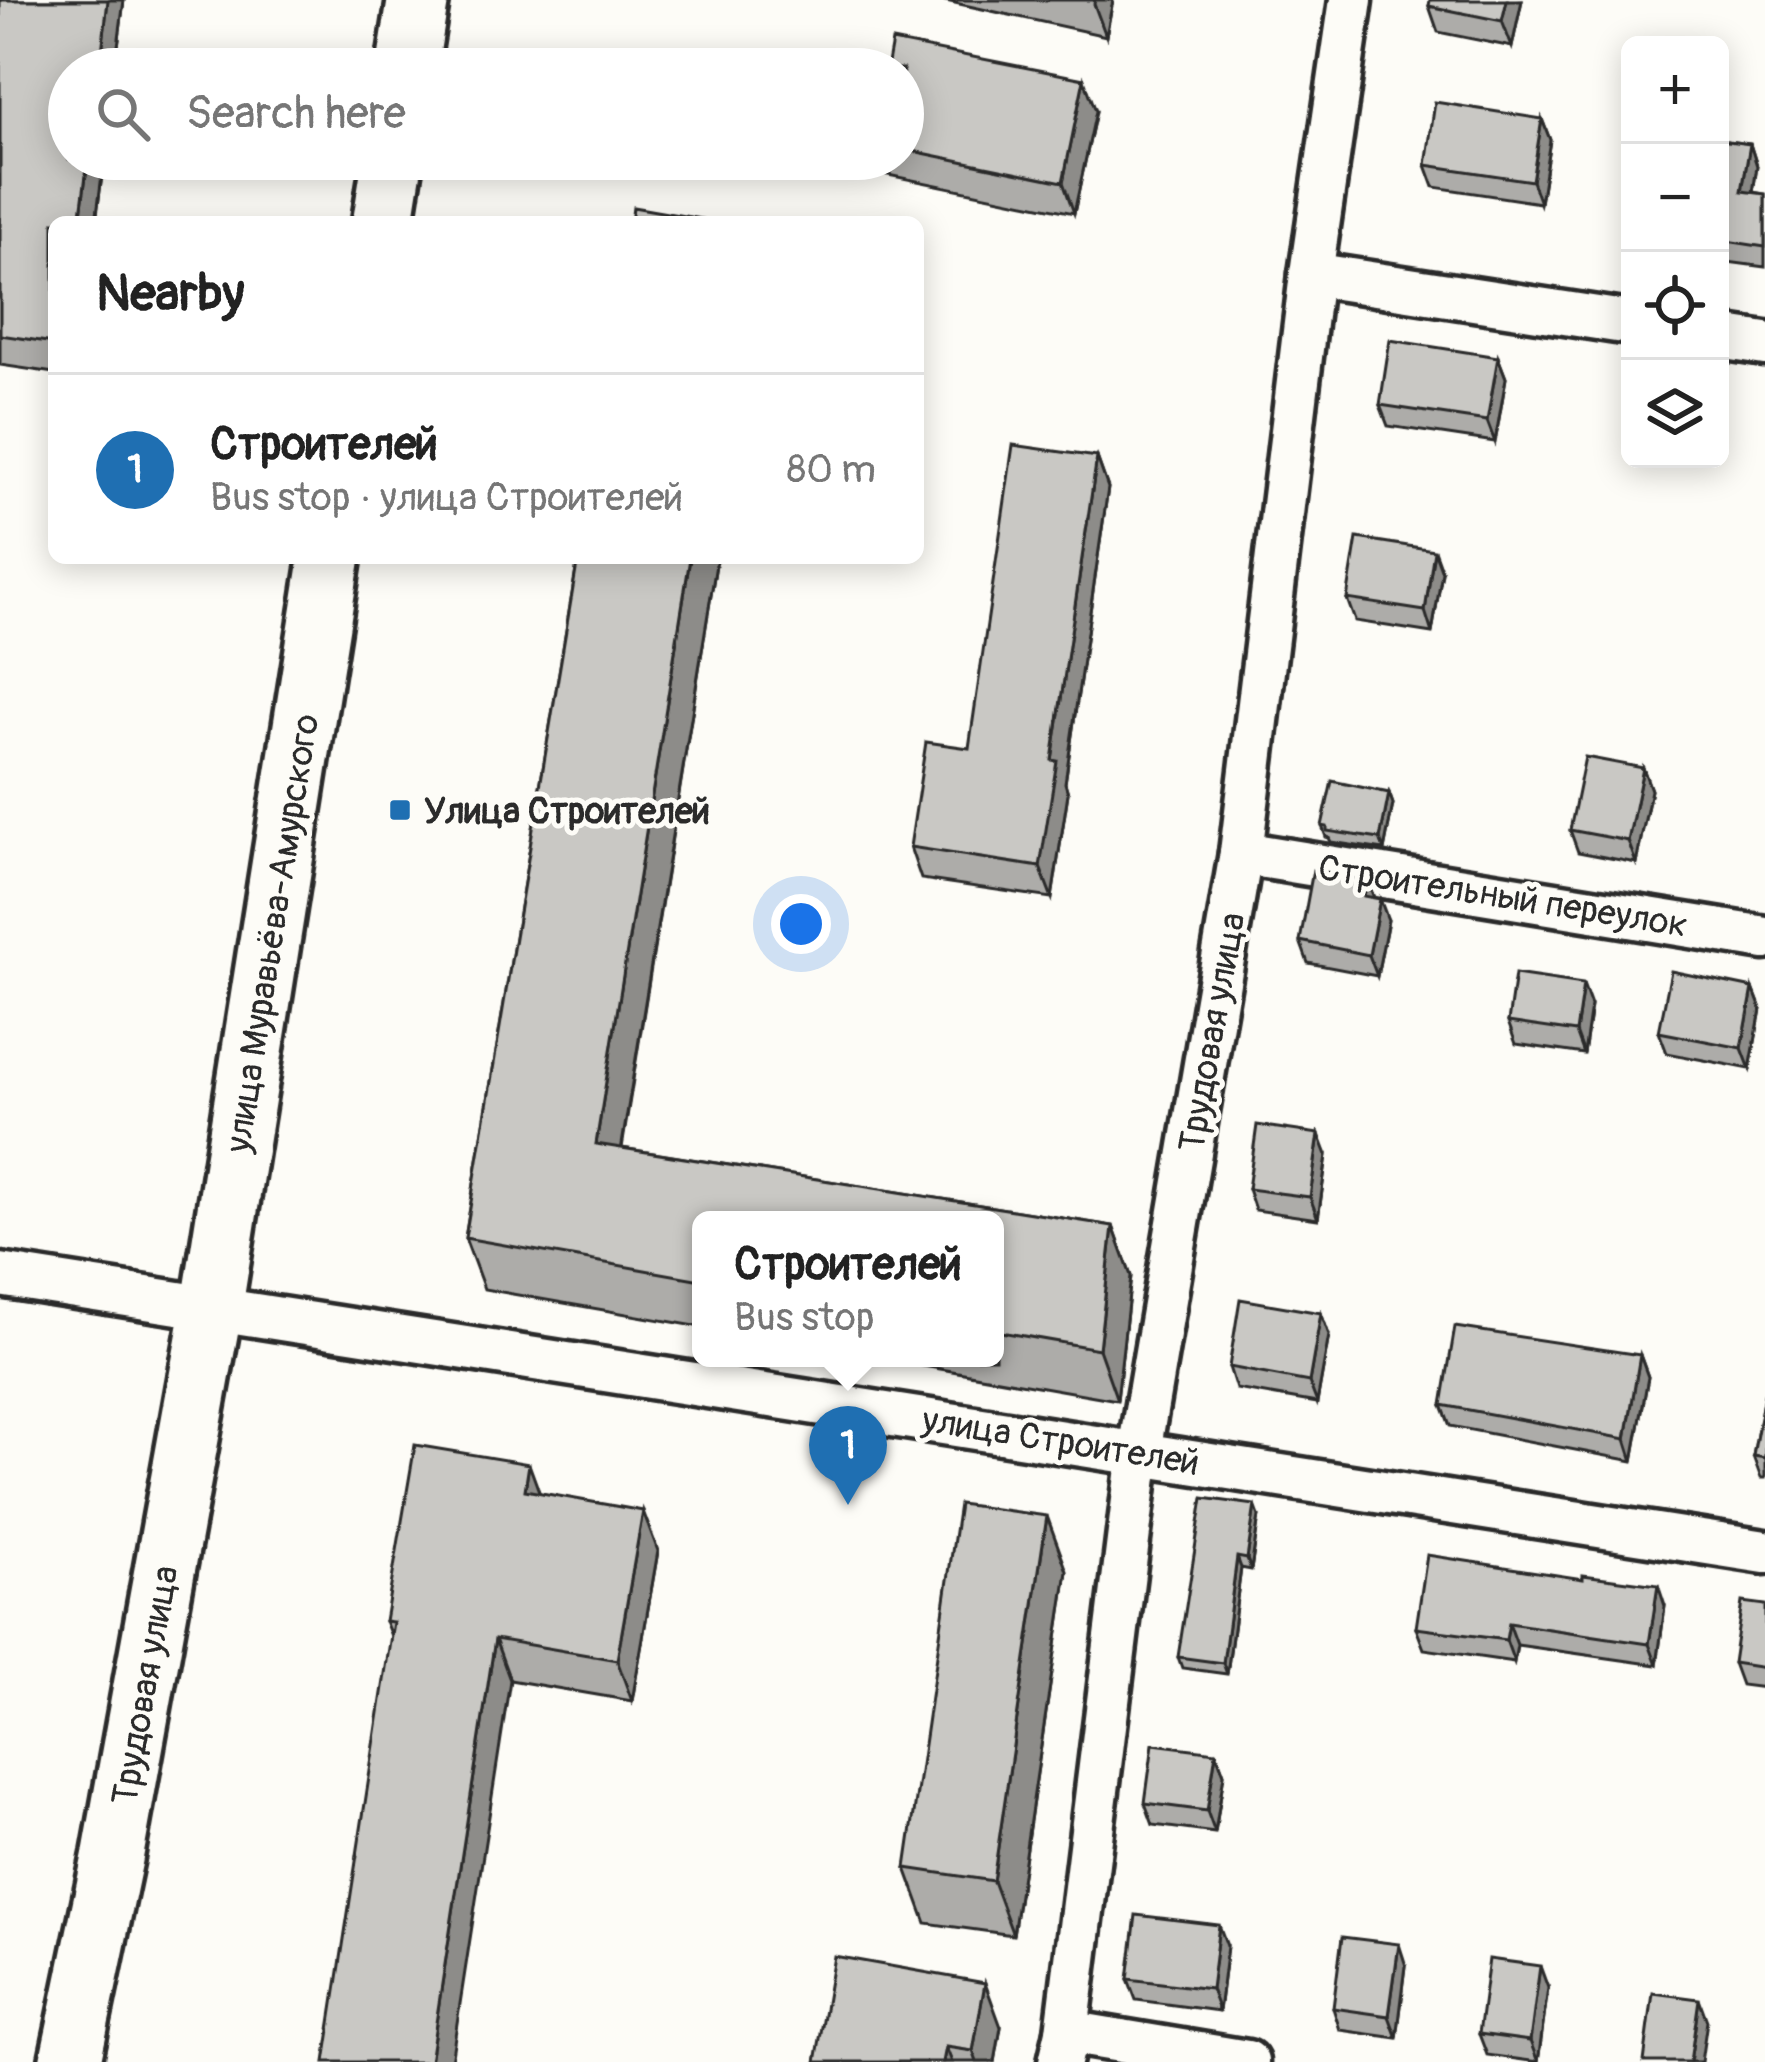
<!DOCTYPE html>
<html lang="en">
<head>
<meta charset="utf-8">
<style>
	:root { --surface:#fff; --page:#f6f6f6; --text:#222; --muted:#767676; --line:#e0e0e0; --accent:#1f6fb2 }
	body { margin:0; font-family:Pangolin,sans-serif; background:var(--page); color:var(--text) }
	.controls { position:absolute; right:36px; top:36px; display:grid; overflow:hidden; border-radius:18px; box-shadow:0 6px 30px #0003 }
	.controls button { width:108px; height:108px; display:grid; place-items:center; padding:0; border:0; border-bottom:3px solid var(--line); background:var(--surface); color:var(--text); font:60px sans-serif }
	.you { position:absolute; left:801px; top:924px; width:42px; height:42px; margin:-30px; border:9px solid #fff; border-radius:50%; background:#1a73e8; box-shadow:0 0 0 18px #1a73e833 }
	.badge { display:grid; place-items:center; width:78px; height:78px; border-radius:50%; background:var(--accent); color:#fff; font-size:39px; font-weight:700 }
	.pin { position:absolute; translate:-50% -99px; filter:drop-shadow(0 3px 6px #0008) }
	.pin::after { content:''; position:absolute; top:63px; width:42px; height:36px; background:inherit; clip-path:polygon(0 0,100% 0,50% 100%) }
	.popup { position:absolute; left:692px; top:1211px; width:312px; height:156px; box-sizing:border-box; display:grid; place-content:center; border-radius:18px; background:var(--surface); filter:drop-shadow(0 3px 9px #0005); font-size:39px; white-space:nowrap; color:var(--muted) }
	.popup b { font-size:45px; color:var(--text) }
	.popup::after { content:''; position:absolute; left:50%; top:100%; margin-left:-24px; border:24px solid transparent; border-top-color:var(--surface) }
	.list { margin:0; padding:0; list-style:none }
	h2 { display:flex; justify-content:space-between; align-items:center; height:156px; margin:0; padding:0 48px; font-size:51px }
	h2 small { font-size:39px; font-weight:400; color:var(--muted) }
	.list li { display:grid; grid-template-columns:78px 1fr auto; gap:36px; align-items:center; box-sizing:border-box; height:192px; padding:0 48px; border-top:3px solid var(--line) }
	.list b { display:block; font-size:45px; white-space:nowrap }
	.list p { margin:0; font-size:39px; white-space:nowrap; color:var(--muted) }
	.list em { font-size:39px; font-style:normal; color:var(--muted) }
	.icon { flex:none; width:66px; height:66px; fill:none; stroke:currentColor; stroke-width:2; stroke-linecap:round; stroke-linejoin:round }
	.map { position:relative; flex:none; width:1765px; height:2062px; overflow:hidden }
	.search { position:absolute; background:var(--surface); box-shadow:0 6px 30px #0003; left:48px; top:48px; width:876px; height:132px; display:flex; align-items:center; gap:30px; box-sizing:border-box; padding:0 42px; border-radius:66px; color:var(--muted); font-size:45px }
	.panel { position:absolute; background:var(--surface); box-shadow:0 6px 30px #0003; left:48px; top:216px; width:876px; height:348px; border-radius:18px }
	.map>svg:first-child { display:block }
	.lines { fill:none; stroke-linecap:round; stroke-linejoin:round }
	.street-casing { stroke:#2b2b2b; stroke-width:51 }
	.secondary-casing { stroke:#2b2b2b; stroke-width:69 }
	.street { stroke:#fdfcf7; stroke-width:42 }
	.secondary { stroke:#fdfcf7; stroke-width:60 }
	.wall { fill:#adaca9; stroke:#2b2b2b; stroke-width:3 }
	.shaded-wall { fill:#8d8c89; stroke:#2b2b2b; stroke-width:3 }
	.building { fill:#c9c8c4; stroke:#2b2b2b; stroke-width:3 }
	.poi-dot { fill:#1f6fb2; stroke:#fdfcf7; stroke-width:4.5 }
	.labels { text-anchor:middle; stroke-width:10; stroke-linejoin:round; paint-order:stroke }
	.poi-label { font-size:36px; font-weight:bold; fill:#2b2b2b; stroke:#fdfcf7; text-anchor:start }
	.street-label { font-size:36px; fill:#2b2b2b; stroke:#fdfcf7 }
</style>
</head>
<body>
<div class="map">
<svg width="1765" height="2062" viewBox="0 0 1765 2062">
	<rect width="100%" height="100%" fill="#fdfcf7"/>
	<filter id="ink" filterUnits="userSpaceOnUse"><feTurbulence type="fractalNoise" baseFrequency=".00833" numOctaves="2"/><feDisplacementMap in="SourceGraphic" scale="24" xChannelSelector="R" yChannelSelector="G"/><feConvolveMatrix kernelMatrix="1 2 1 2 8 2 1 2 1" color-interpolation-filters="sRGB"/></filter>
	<g filter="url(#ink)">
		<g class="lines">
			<defs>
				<g id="street">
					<polyline points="1311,274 1630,323"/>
					<polyline points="1720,337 1765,344"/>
					<polyline points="1241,853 1765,938"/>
					<polyline points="0,1275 1765,1552"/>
					<polyline points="1067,2032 1247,2062"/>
					<polyline points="1060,2062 1067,2032 1139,1452 1241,853 1311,274 1351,0"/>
				</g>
				<g id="secondary">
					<polyline points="407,69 418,0"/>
					<polyline points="383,222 393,159"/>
					<polyline points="70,2062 113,1856 212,1308 330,558"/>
				</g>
			</defs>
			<use href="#street" class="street-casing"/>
			<use href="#secondary" class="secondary-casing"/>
			<use href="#street" class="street"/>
			<use href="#secondary" class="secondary"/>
		</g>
		<g class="wall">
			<polygon points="0,0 124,0 115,69 69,159 104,159 96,222 54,222 54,373 0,365"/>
			<polygon points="941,0 1113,0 1106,36"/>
			<polygon points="1522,0 1512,47 1438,32 1429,6"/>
			<polygon points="903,69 1096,111 1074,213 883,174 877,159 903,159"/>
			<polygon points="1542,119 1550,140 1540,203 1434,187 1426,165"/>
			<polygon points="1720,140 1750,144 1757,166 1753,192 1765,194 1765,267 1720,261"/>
			<polygon points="1498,357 1506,378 1495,442 1388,426 1380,405"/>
			<polygon points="1097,457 1108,488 1065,783 1068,793 1052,898 921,879 910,847 969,748"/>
			<polygon points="578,558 717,558 622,1148 1113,1226 1131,1276 1117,1400 878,1358 995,1358 995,1220 701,1220 701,1327 484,1289 465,1238"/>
			<polygon points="1442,572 1432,633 1355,621 1347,599"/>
			<polygon points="1643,768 1651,790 1636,863 1578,852 1570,830"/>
			<polygon points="1389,793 1393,804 1384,850 1331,842 1329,838 1326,837 1322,826"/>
			<polygon points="1367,879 1374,898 1388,920 1377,976 1308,963 1300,941"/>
			<polygon points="1753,988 1761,1009 1750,1069 1667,1053 1659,1032"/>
			<polygon points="1591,1006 1584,1054 1516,1044 1508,1022"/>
			<polygon points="1327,1155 1318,1219 1255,1210 1248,1189"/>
			<polygon points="1321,1313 1329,1335 1317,1403 1236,1389 1229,1367"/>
			<polygon points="1640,1355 1648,1377 1633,1461 1450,1426 1442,1405"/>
			<polygon points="1765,1390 1765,1478 1761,1478 1753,1456"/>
			<polygon points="540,1493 658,1551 632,1701 510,1680 391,1636 385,1621"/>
			<polygon points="1259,1516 1251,1570 1241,1568 1227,1674 1182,1668 1178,1657"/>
			<polygon points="1067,1571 1013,1935 926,1923 906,1868"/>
			<polygon points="1765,1605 1765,1688 1741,1685 1733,1663"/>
			<polygon points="1665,1606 1657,1665 1517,1645 1514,1662 1424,1649 1416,1628"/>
			<polygon points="1216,1752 1224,1774 1215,1833 1153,1825 1145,1803"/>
			<polygon points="1227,1946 1219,2011 1136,2000 1128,1979"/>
			<polygon points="1406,1966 1397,2038 1340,2030 1333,2008"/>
			<polygon points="1548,1988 1538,2062 1487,2055 1479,2034"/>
			<polygon points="1001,2027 995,2062 816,2062"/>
		</g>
		<g class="shaded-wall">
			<polygon points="108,0 124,0 115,69 100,69"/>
			<polygon points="1095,0 1113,0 1106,36 1094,4"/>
			<polygon points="1507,0 1522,0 1512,47 1502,21"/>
			<polygon points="1084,79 1096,111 1074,213 1063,182"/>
			<polygon points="1542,119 1550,140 1540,203 1532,181"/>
			<polygon points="1750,144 1757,166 1750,212 1742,191"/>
			<polygon points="88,159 104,159 96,222 80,222"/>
			<polygon points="1498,357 1506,378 1495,442 1487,421"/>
			<polygon points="1097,457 1108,488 1065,783 1068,793 1052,898 1040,867 1052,760"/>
			<polygon points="1434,550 1442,572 1432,633 1425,611"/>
			<polygon points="690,558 717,558 614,1194 596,1144"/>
			<polygon points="1643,768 1651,790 1636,863 1628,841"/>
			<polygon points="1389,793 1393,804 1384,850 1380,839"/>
			<polygon points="1367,879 1375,901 1364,896"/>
			<polygon points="1380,899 1388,920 1377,976 1369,955"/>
			<polygon points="1583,984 1591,1006 1584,1054 1576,1032"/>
			<polygon points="1753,988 1761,1009 1750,1069 1742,1048"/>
			<polygon points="1319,1134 1327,1155 1318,1219 1310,1197"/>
			<polygon points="1113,1226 1131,1276 1117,1400 1099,1349"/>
			<polygon points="1321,1313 1329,1335 1317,1403 1309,1382"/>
			<polygon points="1640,1355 1648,1377 1633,1461 1626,1439"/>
			<polygon points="529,1464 544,1505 525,1490"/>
			<polygon points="1255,1505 1259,1516 1251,1570 1247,1559"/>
			<polygon points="643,1511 658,1551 632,1701 617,1660"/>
			<polygon points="1047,1516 1067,1571 1013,1935 993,1881"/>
			<polygon points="1237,1557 1241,1568 1227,1674 1223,1663"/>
			<polygon points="1658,1585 1665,1606 1657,1665 1649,1644"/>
			<polygon points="1509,1623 1517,1645 1514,1662 1506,1640"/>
			<polygon points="495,1639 510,1680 451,2062 430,2062"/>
			<polygon points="1216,1752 1224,1774 1215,1833 1207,1811"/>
			<polygon points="1219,1925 1227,1946 1219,2011 1211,1989"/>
			<polygon points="1399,1944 1406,1966 1397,2038 1389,2016"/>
			<polygon points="1540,1966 1548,1988 1538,2062 1530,2041"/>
			<polygon points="985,1983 1001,2027 995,2062 977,2062 973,2051"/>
			<polygon points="1699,1999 1707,2021 1701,2062 1690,2062"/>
			<polygon points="946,2047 952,2062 943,2062"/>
		</g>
		<g class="building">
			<polygon points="0,0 108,0 100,69 69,69 69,159 88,159 80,222 54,222 54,343 0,335"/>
			<polygon points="1430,0 1507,0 1502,21 1429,6"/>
			<polygon points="892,41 1084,79 1063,182 903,149 903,69 887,69"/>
			<polygon points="1435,102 1542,119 1532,181 1426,165"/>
			<polygon points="1720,140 1750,144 1742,191 1765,194 1765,247 1720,240"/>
			<polygon points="633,207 719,222 631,222"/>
			<polygon points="1390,340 1498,357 1487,421 1380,405"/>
			<polygon points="1013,445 1097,457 1052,760 1057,761 1040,867 910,847 926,742 969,748"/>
			<polygon points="1357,538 1434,550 1425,611 1347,599"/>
			<polygon points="578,558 690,558 596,1144 1113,1226 1099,1349 995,1331 995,1220 701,1220 701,1280 465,1238"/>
			<polygon points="1585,757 1643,768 1628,841 1570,830"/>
			<polygon points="1332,781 1389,793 1380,839 1327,831 1327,827 1322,826"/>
			<polygon points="1313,870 1367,879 1364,896 1380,899 1369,955 1300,941"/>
			<polygon points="1671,971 1753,988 1742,1048 1659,1032"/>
			<polygon points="1515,974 1583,984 1576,1032 1508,1022"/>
			<polygon points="1257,1125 1319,1134 1310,1197 1248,1189"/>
			<polygon points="1240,1299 1321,1313 1309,1382 1229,1367"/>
			<polygon points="1455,1327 1640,1355 1626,1439 1442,1405"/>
			<polygon points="1765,1390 1765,1458 1753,1456"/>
			<polygon points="415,1445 529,1464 525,1490 643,1511 617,1660 495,1639 430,2062 325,2062 393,1622 385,1621"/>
			<polygon points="1203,1498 1255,1505 1247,1559 1237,1557 1223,1663 1178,1657"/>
			<polygon points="959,1504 1047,1516 993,1881 906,1868"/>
			<polygon points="1427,1555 1583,1579 1583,1575 1658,1585 1649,1644 1509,1623 1506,1640 1416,1628"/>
			<polygon points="1742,1602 1765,1605 1765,1668 1733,1663"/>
			<polygon points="1153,1744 1216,1752 1207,1811 1145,1803"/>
			<polygon points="1136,1915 1219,1925 1211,1989 1128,1979"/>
			<polygon points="1342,1937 1399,1944 1389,2016 1333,2008"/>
			<polygon points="834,1956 985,1983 973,2051 946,2047 943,2062 816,2062"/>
			<polygon points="1489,1959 1540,1966 1530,2041 1479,2034"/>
			<polygon points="1653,1993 1699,1999 1690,2062 1644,2062"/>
		</g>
	</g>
	<rect class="poi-dot" x="388" y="798" width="24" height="24" rx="6"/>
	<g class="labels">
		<g class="poi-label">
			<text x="424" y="823">Улица Строителей</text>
		</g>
		<g class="street-label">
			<text transform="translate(1503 895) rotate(9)" y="13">Строительный переулок</text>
			<text transform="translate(271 933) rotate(-81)" y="13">улица Муравьёва-Амурского</text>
			<text transform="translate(1211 1032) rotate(-80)" y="13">Трудовая улица</text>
			<text transform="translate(1061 1440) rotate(9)" y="13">улица Строителей</text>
			<text transform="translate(144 1685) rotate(-80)" y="13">Трудовая улица</text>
		</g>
	</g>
</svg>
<div class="controls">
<button>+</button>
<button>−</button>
<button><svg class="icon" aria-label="locate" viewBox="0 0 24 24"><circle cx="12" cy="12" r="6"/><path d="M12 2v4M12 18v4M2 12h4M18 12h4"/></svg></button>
<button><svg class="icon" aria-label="layers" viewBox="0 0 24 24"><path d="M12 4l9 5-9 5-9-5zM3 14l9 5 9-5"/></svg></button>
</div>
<div class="you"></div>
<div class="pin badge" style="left:848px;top:1505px">1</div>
<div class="popup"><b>Строителей</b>Bus stop</div>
<div class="search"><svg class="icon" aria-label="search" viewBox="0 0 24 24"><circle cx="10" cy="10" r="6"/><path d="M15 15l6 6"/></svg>Search here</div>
<section class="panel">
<h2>Nearby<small></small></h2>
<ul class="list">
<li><span class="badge">1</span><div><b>Строителей</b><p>Bus stop · улица Строителей</p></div><em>80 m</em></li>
</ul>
</section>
</div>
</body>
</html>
